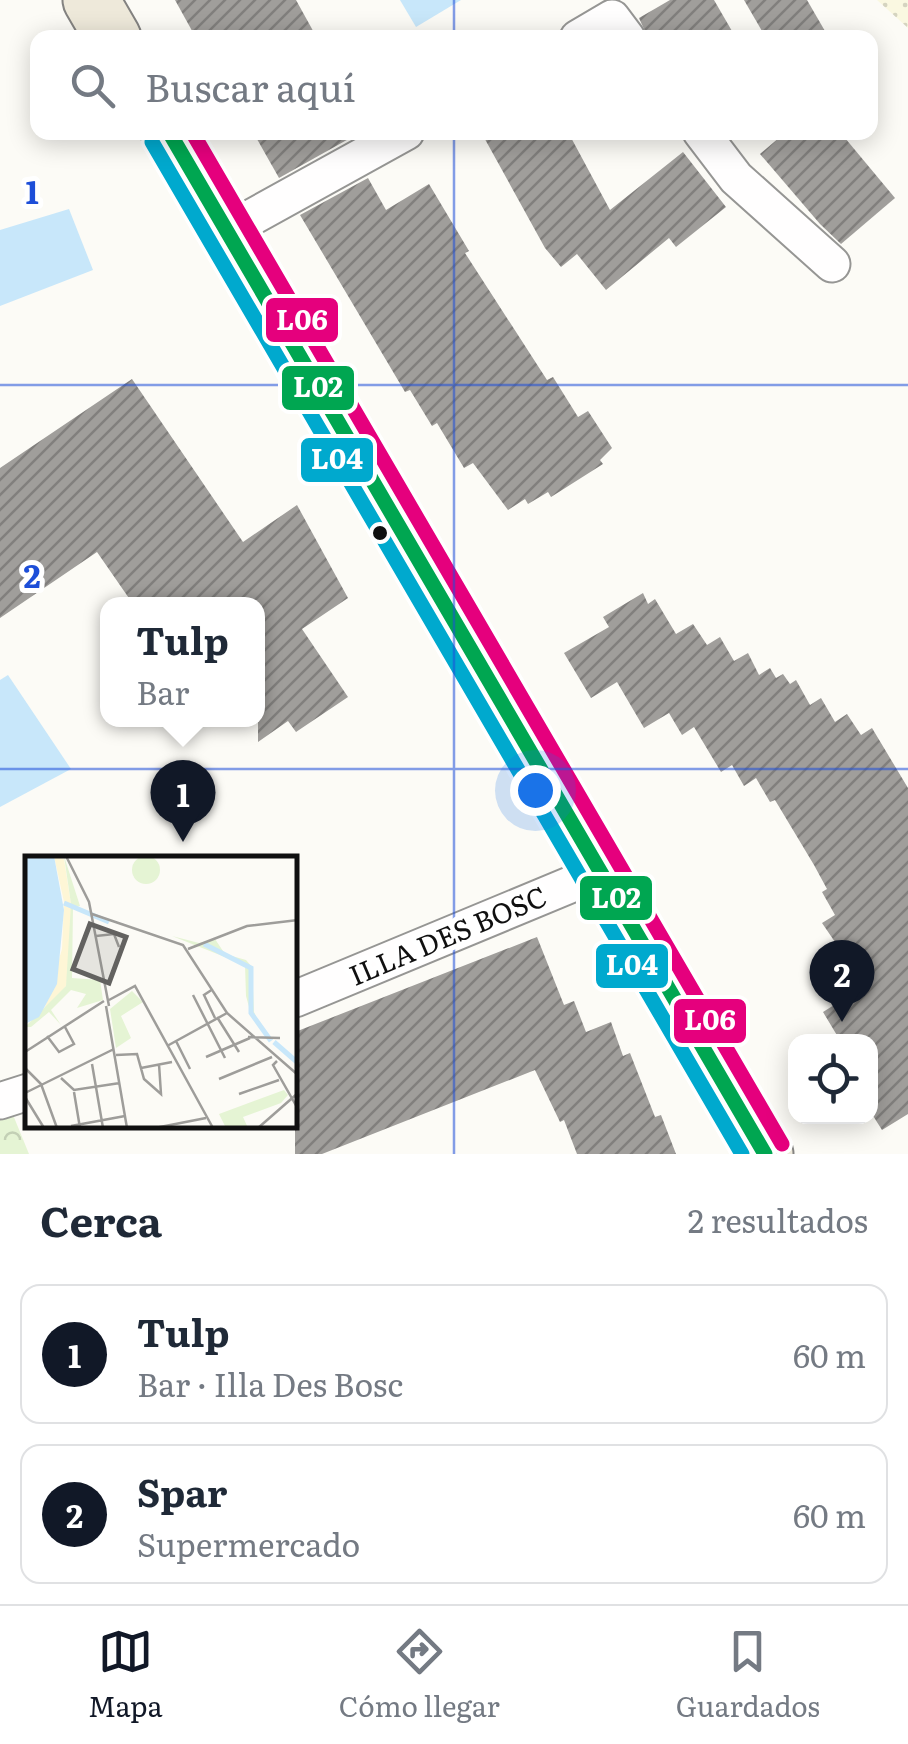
<!DOCTYPE html>
<html lang="es">
<head>
<meta charset="utf-8">
<style>
	:root { --surface:#fff; --page:#f6f6f7; --text:#1f2937; --muted:#747a83; --line:#e0e1e3; --accent:#111827 }
	body { margin:0; font-family:Literata,serif; background:var(--page); color:var(--text) }
	.controls { position:absolute; right:30px; bottom:30px; display:grid; overflow:hidden; border-radius:20px; box-shadow:0 5px 25px #0003 }
	.controls button { width:90px; height:90px; display:grid; place-items:center; padding:0; border:0; border-bottom:2px solid var(--line); background:var(--surface); color:var(--text); font:50px sans-serif }
	.you { position:absolute; left:535px; top:790px; width:35px; height:35px; margin:-25px; border:8px solid #fff; border-radius:50%; background:#1a73e8; box-shadow:0 0 0 15px #1a73e833 }
	.badge { display:grid; place-items:center; width:65px; height:65px; border-radius:50%; background:var(--accent); color:#fff; font-size:32px; font-weight:700 }
	.pin { position:absolute; translate:-50% -82px; filter:drop-shadow(0 2px 5px #0008) }
	.pin::after { content:''; position:absolute; top:52px; width:35px; height:30px; background:inherit; clip-path:polygon(0 0,100% 0,50% 100%) }
	.popup { position:absolute; left:100px; top:597px; width:165px; height:130px; box-sizing:border-box; display:grid; place-content:center; border-radius:20px; background:var(--surface); filter:drop-shadow(0 2px 8px #0005); font-size:32px; white-space:nowrap; color:var(--muted) }
	.popup b { font-size:38px; color:var(--text) }
	.popup::after { content:''; position:absolute; left:50%; top:100%; margin-left:-20px; border:20px solid transparent; border-top-color:var(--surface) }
	.list { margin:0; padding:0; list-style:none }
	h2 { display:flex; justify-content:space-between; align-items:center; height:130px; margin:0; padding:0 40px; font-size:42px }
	h2 small { font-size:32px; font-weight:400; color:var(--muted) }
	.list li { display:grid; grid-template-columns:65px 1fr auto; gap:30px; align-items:center; box-sizing:border-box; height:140px; margin:0 20px 20px; padding:0 20px; border:2px solid var(--line); border-radius:20px }
	.list b { display:block; font-size:38px; white-space:nowrap }
	.list p { margin:0; font-size:32px; white-space:nowrap; color:var(--muted) }
	.list em { font-size:32px; font-style:normal; color:var(--muted) }
	.icon { flex:none; width:55px; height:55px; fill:none; stroke:currentColor; stroke-width:2; stroke-linecap:round; stroke-linejoin:round }
	.map { position:relative; flex:none; width:908px; height:1154px; overflow:hidden }
	.search { position:absolute; background:var(--surface); box-shadow:0 5px 25px #0003; left:30px; right:30px; top:30px; height:110px; display:flex; align-items:center; gap:25px; box-sizing:border-box; padding:0 35px; border-radius:20px; color:var(--muted); font-size:38px }
	.sheet { height:450px; background:var(--surface) }
	nav { display:flex; justify-content:space-around; align-items:center; box-sizing:border-box; height:140px; border-top:2px solid var(--line); background:var(--surface); font-size:28px; color:var(--muted) }
	nav a { display:grid; justify-items:center; gap:5px }
	nav .on { color:var(--accent) }
	.map>svg:first-child { display:block }
	.farmland { fill:url(#farmland-dots) }
	.park { fill:url(#park-crowns) }
	.water { fill:#c8e7fa }
	.building { fill:url(#building-hatch) }
	.lines { fill:none; stroke-linecap:round; stroke-linejoin:round }
	.street-casing { stroke:#969694; stroke-width:39 }
	.primary-casing { stroke:#848381; stroke-width:59 }
	.street { stroke:#fffefe; stroke-width:35 }
	.primary { stroke:#eee9da; stroke-width:55 }
	.bus-1-casing { stroke:#fff; stroke-width:22 }
	.bus-2-casing { stroke:#fff; stroke-width:22 }
	.bus-3-casing { stroke:#fff; stroke-width:22 }
	.bus-1 { stroke:#00a651; stroke-width:15 }
	.bus-2 { stroke:#00a9ce; stroke-width:15 }
	.bus-3 { stroke:#e5007d; stroke-width:15 }
	.grid { fill:none; stroke:#1d4ed8; stroke-width:2.5; stroke-opacity:0.55 }
	.bus-dot { fill:#101010; stroke:#fff; stroke-width:4 }
	.labels { text-anchor:middle; stroke-width:10; stroke-linejoin:round; paint-order:stroke }
	.street-label { font-size:28px; fill:#101010; stroke:#fff }
	.inset-river { fill:none; stroke:#c8e7fa; stroke-width:5 }
	.inset-road { fill:none; stroke:#9e9d9a; stroke-width:2.5 }
	.view { fill:#636260; fill-opacity:0.15; stroke:#636260; stroke-width:5 }
	.inset-edge { fill:none; stroke:#101010; stroke-width:5 }
	.grid-label { font-size:32px; text-anchor:middle; font-weight:bold; fill:#1d4ed8; stroke:#fff; stroke-width:10; stroke-linejoin:round; paint-order:stroke }
	.line-badge { stroke:#fff; stroke-width:4 }
	.badge-label { font-size:28px; text-anchor:middle; font-weight:bold; fill:#fff }
</style>
</head>
<body>
<div class="map">
<svg width="908" height="1154" viewBox="0 0 908 1154">
	<defs>
		<pattern id="farmland-dots" width="8" height="8" patternUnits="userSpaceOnUse" patternTransform="scale(2.5)"><rect width="8" height="8" fill="#faf8e1"/><path d="M2 2h.1M6 6h.1" fill="none" stroke="#d5d4c0" stroke-width="1.8" stroke-linecap="round"/></pattern>
		<pattern id="park-crowns" width="20" height="18" patternUnits="userSpaceOnUse" patternTransform="scale(2.5)"><rect width="20" height="18" fill="#e5f4d4"/><path d="M2 6a3 3 0 1 1 6 0M12 15a3 3 0 1 1 6 0" fill="none" stroke="#c3d0b5"/></pattern>
		<pattern id="building-hatch" width="6" height="6" patternUnits="userSpaceOnUse" patternTransform="scale(2.5)"><rect width="6" height="6" fill="#a09e9b"/><path d="M-1 1l2-2M0 6l6-6M5 7l2-2" fill="none" stroke="#817f7d"/></pattern>
	</defs>
	<rect width="100%" height="100%" fill="#fcfbf6"/>
	<polygon class="farmland" points="877,0 908,0 908,28"/>
	<polygon class="park" points="0,1083 29,1154 0,1154"/>
	<g class="water">
		<polygon points="400,0 461,0 416,27"/>
		<polygon points="69,209 93,270 0,306 0,230"/>
		<polygon points="8,675 71,769 0,807 0,680"/>
	</g>
	<g class="building">
		<polygon points="175,0 296,0 317,38 196,38"/>
		<polygon points="670,0 714,0 736,38 648,38 639,18"/>
		<polygon points="744,0 807,0 829,38 766,38"/>
		<polygon points="253,132 361,132 279,178"/>
		<polygon points="481,132 568,132 610,210 683,152 726,207 676,247 669,238 606,290 577,254 561,267 545,248"/>
		<polygon points="786,132 840,132 895,198 841,244 820,224 760,154"/>
		<polygon points="368,178 386,210 429,184 469,251 465,253 547,380 553,377 578,417 588,411 612,448 600,460 603,464 551,497 548,492 528,504 525,499 508,510 473,463 464,468 437,423 432,426 410,390 405,392 300,215"/>
		<polygon points="132,379 243,542 297,505 348,598 302,629 348,697 296,732 288,721 258,742 258,604 133,604 97,552 0,618 0,468"/>
		<polygon points="643,593 648,604 655,599 676,634 693,624 707,645 720,637 734,661 748,653 759,675 770,668 776,678 783,674 790,684 796,680 810,705 821,698 835,722 847,714 861,735 872,728 908,788 908,1114 882,1130 870,1111 870,1042 841,1042 823,1012 850,995 822,950 835,942 822,923 835,915 822,892 827,889 814,865 775,800 770,802 756,778 744,786 732,765 721,772 694,727 682,735 669,713 644,728 617,682 591,698 564,653 609,627 603,617"/>
		<polygon points="537,937 564,1005 574,1001 586,1032 611,1022 623,1056 630,1053 655,1117 661,1115 676,1154 577,1154 564,1120 560,1122 535,1070 322,1154 295,1154 295,1032"/>
	</g>
	<g class="lines">
		<defs>
			<g id="street">
				<polyline points="578,38 612,18 627,38"/>
				<polyline points="701,132 736,178 832,264"/>
				<polyline points="227,231 406,132"/>
				<polyline points="295,999 601,872"/>
				<polyline points="0,1101 28,1092"/>
			</g>
			<g id="primary">
				<polyline points="91,0 113,38"/>
				<polyline points="169,132 765,1154"/>
			</g>
		</defs>
		<use href="#street" class="street-casing"/>
		<use href="#primary" class="primary-casing"/>
		<use href="#street" class="street"/>
		<use href="#primary" class="primary"/>
		<defs>
			<polyline id="bus-1" points="169,132 765,1154"/>
			<polyline id="bus-2" points="152,142 742,1154"/>
			<polyline id="bus-3" points="192,132 782,1144"/>
		</defs>
		<use href="#bus-1" class="bus-1-casing"/>
		<use href="#bus-2" class="bus-2-casing"/>
		<use href="#bus-3" class="bus-3-casing"/>
		<use href="#bus-1" class="bus-1"/>
		<use href="#bus-2" class="bus-2"/>
		<use href="#bus-3" class="bus-3"/>
	</g>
	<path class="grid" d="M454,0v38M454,132v1022M0,385h908M0,769h908"/>
	<circle class="bus-dot" cx="380" cy="533" r="9"/>
	<g class="labels">
		<g class="street-label">
			<text transform="translate(448 936) rotate(-23)" y="10">ILLA DES BOSC</text>
		</g>
	</g>
	<g transform="translate(25 856)">
		<rect width="272" height="272" fill="#fcfbf6"/>
		<path d="M147,80l27,7 16,-4 10,15 21,6 6,7 2,45 8,17 -11,-15 -5,-18 -1,-31zM107,135l11,11 -22,14 10,22 -15,10 -6,-39zM259,234l4,5 -7,8 -38,14 5,11h-22l-7,-14z" fill="#e5f4d4"/>
		<path d="M29,0l10,3 7,45v58l-5,24 -23,28 19,-65 2,-47z" fill="#fef6d6"/>
		<path d="M107 14a14 14 0 1 1 28 0a14 14 0 1 1-28 0ZM39,0l16,50 -7,2 -1,70 28,2 3,20 -26,8 9,-14 -15,-4 -20,20 10,15 -12,-13 -18,15h-6l41,-41 5,-82z" fill="#e5f4d4"/>
		<path d="M0,0h29l10,54 -7,74 -18,33 -14,7z" fill="#c8e7fa"/>
		<path class="inset-river" d="M39,47l45,19M179,88l47,24v45l20,28M249,186l24,21"/>
		<path class="inset-road" d="M41,0l23,46 20,104M67,58l91,31 44,68 71,62M71,80l18,-2 5,13M163,93l59,-23 51,-6M188,133l-9,6 11,23M168,139l32,63M84,144l26,-14 78,142M81,150l21,122M192,161l22,35M22,180l12,16 15,-8 -9,-17M223,181l32,1M151,185l14,28M142,190l60,-33M0,196l79,-51M91,199l21,-1 7,25 17,15 -2,-30M181,201l44,-19M252,205l-4,4 25,44M67,208l11,64M0,212l16,16 16,44M116,212l31,-6M36,222l13,12 46,-7M194,223l53,-22M49,236l6,36M0,237l89,-44M214,238l40,-14M0,241l19,31M46,270l54,-10M130,272l51,-10M233,272l40,-35"/>
		<path class="view" d="M65,68l36,13 -17,46 -36,-14z"/>
		<rect width="272" height="272" class="inset-edge"/>
	</g>
	<g class="grid-label">
		<text x="32" y="204">1</text>
		<text x="32" y="588">2</text>
	</g>
	<g class="line-badge">
		<rect x="264" y="296" width="76" height="48" rx="10" fill="#e5007d"/>
		<rect x="280" y="364" width="76" height="48" rx="10" fill="#00a651"/>
		<rect x="299" y="436" width="76" height="48" rx="10" fill="#00a9ce"/>
		<rect x="578" y="874" width="76" height="48" rx="10" fill="#00a651"/>
		<rect x="594" y="942" width="76" height="48" rx="10" fill="#00a9ce"/>
		<rect x="672" y="997" width="76" height="48" rx="10" fill="#e5007d"/>
	</g>
	<g class="badge-label">
		<text x="302" y="330">L06</text>
		<text x="318" y="397">L02</text>
		<text x="337" y="469">L04</text>
		<text x="616" y="908">L02</text>
		<text x="632" y="975">L04</text>
		<text x="710" y="1030">L06</text>
	</g>
</svg>
<div class="controls">
<button><svg class="icon" aria-label="locate" viewBox="0 0 24 24"><circle cx="12" cy="12" r="6"/><path d="M12 2v4M12 18v4M2 12h4M18 12h4"/></svg></button>
</div>
<div class="you"></div>
<div class="pin badge" style="left:183px;top:842px">1</div>
<div class="popup"><b>Tulp</b>Bar</div>
<div class="pin badge" style="left:842px;top:1022px">2</div>
<div class="search"><svg class="icon" aria-label="search" viewBox="0 0 24 24"><circle cx="10" cy="10" r="6"/><path d="M15 15l6 6"/></svg>Buscar aquí</div>
</div>
<section class="sheet">
<h2>Cerca<small>2 resultados</small></h2>
<ul class="list">
<li><span class="badge">1</span><div><b>Tulp</b><p>Bar · Illa Des Bosc</p></div><em>60 m</em></li>
<li><span class="badge">2</span><div><b>Spar</b><p>Supermercado</p></div><em>60 m</em></li>
</ul>
</section>
<nav>
<a class="on"><svg class="icon" aria-label="map" viewBox="0 0 24 24"><path d="M3 6l6-2 6 2 6-2v14l-6 2-6-2-6 2zM9 4v14M15 6v14"/></svg>Mapa</a>
<a><svg class="icon" aria-label="directions" viewBox="0 0 24 24"><path d="M12 3l9 9-9 9-9-9zM9 14v-3h6M13 9l2 2-2 2"/></svg>Cómo llegar</a>
<a><svg class="icon" aria-label="saved" viewBox="0 0 24 24"><path d="M7 4h10v16l-5-4-5 4z"/></svg>Guardados</a>
</nav>
</body>
</html>
